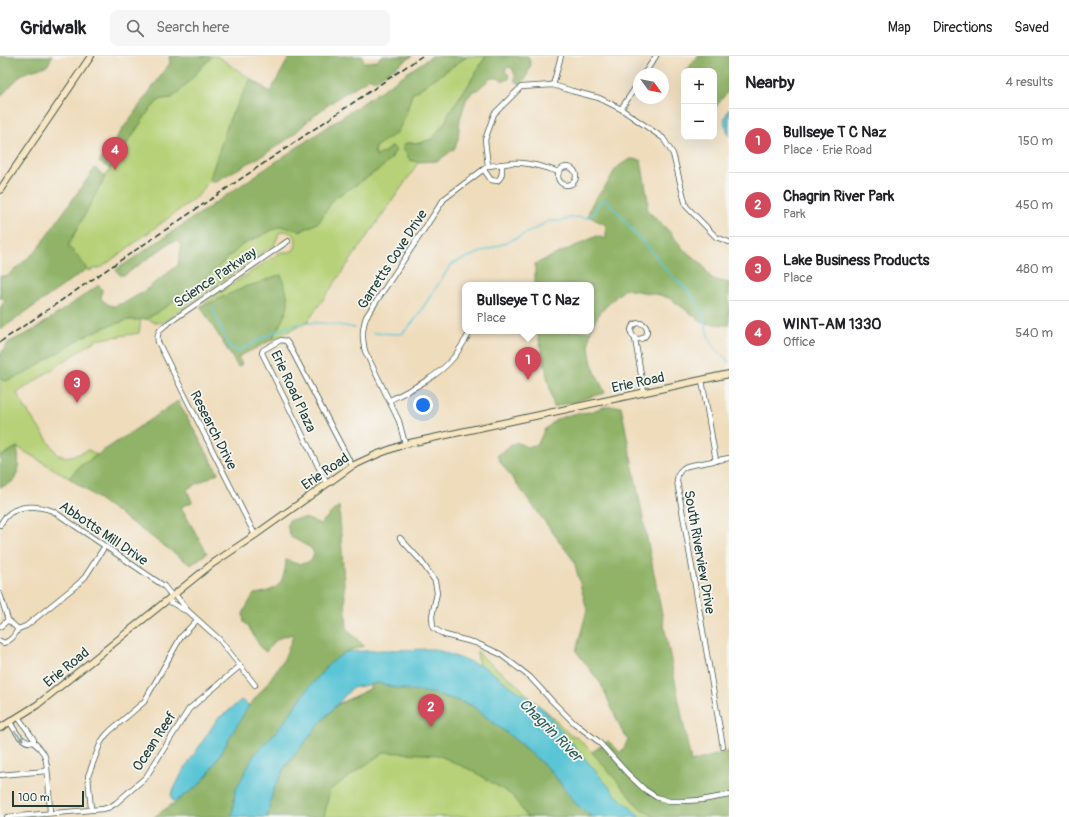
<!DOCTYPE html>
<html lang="en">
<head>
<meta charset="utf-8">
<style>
	:root { --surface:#fff; --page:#f6f6f6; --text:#202124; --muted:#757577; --line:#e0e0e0; --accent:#d1495b }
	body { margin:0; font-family:Pangolin,sans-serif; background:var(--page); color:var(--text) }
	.controls { position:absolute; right:12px; top:12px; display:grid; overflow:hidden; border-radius:8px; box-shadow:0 4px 16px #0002 }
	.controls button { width:36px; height:36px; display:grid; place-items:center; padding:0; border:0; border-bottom:1px solid var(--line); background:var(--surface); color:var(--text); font:20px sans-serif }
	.compass { position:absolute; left:633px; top:12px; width:36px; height:36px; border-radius:50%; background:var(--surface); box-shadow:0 4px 16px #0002; rotate:123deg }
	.scale { position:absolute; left:12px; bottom:10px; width:72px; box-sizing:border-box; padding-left:4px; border:2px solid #1f3d34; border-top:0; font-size:11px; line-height:14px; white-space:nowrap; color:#1f3d34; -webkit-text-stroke:3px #f6f6f2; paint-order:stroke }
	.you { position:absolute; left:423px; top:349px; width:14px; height:14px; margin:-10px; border:3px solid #fff; border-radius:50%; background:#1a73e8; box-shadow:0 0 0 6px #1a73e833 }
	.badge { display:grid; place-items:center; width:26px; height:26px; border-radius:50%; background:var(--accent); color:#fff; font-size:13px; font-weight:700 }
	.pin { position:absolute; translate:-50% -33px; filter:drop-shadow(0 1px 2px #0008) }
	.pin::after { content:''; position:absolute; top:21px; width:14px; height:12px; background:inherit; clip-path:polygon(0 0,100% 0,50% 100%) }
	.popup { position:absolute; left:462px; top:226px; width:132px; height:52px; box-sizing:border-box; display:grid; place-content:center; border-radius:8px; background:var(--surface); filter:drop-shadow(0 1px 3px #0005); font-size:13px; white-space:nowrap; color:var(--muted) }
	.popup b { font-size:15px; color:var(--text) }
	.popup::after { content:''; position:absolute; left:50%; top:100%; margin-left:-8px; border:8px solid transparent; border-top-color:var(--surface) }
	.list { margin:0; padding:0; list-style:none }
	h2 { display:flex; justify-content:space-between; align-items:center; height:52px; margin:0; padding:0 16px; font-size:17px }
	h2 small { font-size:13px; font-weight:400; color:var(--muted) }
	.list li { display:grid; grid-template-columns:26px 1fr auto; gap:12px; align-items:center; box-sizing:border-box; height:64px; padding:0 16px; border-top:1px solid var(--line) }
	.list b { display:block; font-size:15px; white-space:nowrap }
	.list p { margin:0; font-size:13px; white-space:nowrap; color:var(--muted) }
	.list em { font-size:13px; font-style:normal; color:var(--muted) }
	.icon { flex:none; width:22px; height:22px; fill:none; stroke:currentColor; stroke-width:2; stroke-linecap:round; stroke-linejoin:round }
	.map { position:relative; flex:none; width:729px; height:761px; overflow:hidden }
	header { display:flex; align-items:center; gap:24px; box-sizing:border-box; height:56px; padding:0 20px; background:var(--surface); border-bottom:1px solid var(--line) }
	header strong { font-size:19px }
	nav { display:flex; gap:22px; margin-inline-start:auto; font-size:14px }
	.search { width:280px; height:36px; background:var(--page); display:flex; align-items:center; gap:10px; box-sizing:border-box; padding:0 14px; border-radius:8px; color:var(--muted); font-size:15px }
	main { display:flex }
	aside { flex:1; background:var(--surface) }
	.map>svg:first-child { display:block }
	.green { fill:#b6d177; stroke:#6a8756 }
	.forest { fill:#90b368; stroke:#58784e }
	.water { fill:#5ac5d5; stroke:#3c8184 }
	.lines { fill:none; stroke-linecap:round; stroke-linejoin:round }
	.stream { stroke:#5ac5d5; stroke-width:1.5 }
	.street-casing { stroke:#3e5548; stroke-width:6 }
	.secondary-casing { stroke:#3e5548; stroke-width:8 }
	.street { stroke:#fff; stroke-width:4.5 }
	.secondary { stroke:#f9e7c3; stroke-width:6 }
	.rail { stroke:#1f3d34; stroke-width:1.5; stroke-dasharray:6 3; stroke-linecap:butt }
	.oneway { stroke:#8f9e9a }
	.labels { text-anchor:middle; stroke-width:3.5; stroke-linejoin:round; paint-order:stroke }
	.street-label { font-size:14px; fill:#1f3d34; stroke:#f6f6f2 }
	.water-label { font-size:15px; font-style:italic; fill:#2e5f5c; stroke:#f6f6f2 }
</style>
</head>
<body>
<header>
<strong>Gridwalk</strong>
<div class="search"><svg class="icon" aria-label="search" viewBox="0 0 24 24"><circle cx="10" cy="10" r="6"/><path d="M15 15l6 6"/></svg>Search here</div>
<nav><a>Map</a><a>Directions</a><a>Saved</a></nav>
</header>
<main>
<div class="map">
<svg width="729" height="761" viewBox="0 0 729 761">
	<rect width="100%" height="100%" fill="#f6f6f2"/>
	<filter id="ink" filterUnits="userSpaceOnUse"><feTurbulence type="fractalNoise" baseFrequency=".025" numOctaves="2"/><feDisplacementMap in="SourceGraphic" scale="8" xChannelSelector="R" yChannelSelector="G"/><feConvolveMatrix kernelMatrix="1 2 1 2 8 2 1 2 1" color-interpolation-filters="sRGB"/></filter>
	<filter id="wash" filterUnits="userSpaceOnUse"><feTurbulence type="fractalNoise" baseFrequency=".012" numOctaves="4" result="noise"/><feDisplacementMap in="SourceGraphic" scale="16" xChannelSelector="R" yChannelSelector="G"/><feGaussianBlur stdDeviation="0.9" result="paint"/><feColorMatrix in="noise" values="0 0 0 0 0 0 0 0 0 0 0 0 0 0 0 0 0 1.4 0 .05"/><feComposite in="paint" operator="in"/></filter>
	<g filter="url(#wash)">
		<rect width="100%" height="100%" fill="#efdcbb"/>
		<g class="green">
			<polygon points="212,0 217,0 251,23 230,62 209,125 198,140 102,211 88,215 78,200 68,190 95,139 102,125 148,56 158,45 162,43 172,42 181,34"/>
			<path d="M468,0h18l-19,31 -18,25 -3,9 -14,18 -13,4h-12l1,12 2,5 8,2 -5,9 -105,150 -34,18v-4l12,-23 -10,-36 -20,8 -9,2 -46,21 -1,-1 81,-54h8l5,-2c4,-11 2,-17 -10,-19l-5,2 -4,11 -112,78 -7,1 -9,-4 52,-34 43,-40 39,-19 20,5 18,-9 15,-24 22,-13 25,-17 12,-22 -7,5 -10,6 -1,-10 9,-7 21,-23 7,-23z"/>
			<path d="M128,264h13l-2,13 -43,7 -79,53 8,15 33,47c11,4 21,-1 31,-5l8,5 -18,12 -10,11 -52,-31 -17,10v-78l6,2 54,-30 23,-14 22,-10z"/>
			<polygon points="477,595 487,605 518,629 532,644 551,659 569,678 577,681 599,703 639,751 655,761 242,761 306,663 370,633 371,606 480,622"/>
		</g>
		<g class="forest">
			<polygon points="0,0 52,0 48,9 38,13 29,15 21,19 0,41"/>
			<polygon points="169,0 212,0 181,34 172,42 162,43 158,45 148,56 110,113 99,106 170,7"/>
			<polygon points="290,0 362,0 364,6 377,5 381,0 412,0 374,25 370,22 340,40 312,61 292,80 265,98 216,125 209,125 230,62 251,23 270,36"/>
			<polygon points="432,0 468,0 412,38 405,61 397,77 375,91 375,97 376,101 386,95 392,90 396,94 390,104 381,112 356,129 334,142 319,166 301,175 281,170 242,189 199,229 147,263 128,264 105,271 83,281 23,319 5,325 0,323 0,299 9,286 34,274 99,229 102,234 101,243 109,249 114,250 126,246 143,236 178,209 181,191 178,185 171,186 125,219 120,219 116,214"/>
			<polygon points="486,0 528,0 531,8 526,22 522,27 515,26 515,19 512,12 507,11 505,15 509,19 509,23 504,25 498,22 491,22 477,34 473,35 466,44 460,63 458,83 455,92 438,105 418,106 410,104 404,94 403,89 407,87 419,87 432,83 446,65 449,56 467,31"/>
			<polygon points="698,0 729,0 729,34 714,53 714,15 686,15"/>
			<path d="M631,103l10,1 7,41 -1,9 21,20 17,21 15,11 12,17 17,4v42h-4l-21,-2 -33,-24 -11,-4 -35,-6c-24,21 -42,36 -34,70 2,11 10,24 14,34l-51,14 -17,-76h54v-46h-56v-21l62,-28 9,3v-14l-18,-9c2,-14 11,-21 19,-32 3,-5 5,-10 8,-14 4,-5 10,-8 16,-11z"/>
			<polygon points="95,112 105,121 68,190 78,200 87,213 0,274 0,252 6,243 0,242 0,220 7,220 36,195"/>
			<path d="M281,219c4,12 10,26 5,37 -3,8 -8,16 -12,23v4l-36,18 4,7 -4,3 -37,-60 46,-21 9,-2 20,-8z"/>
			<polygon points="178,345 218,417 187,433 192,446 181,451 207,497 191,509 69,422 79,411"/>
			<polygon points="621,350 691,706 729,695 729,760 727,761 655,761 639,751 592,696 608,685 621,697 628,684 622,675 601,628 576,595 587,554 574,505 501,407 497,399 516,386 527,391 538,388 544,374 557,363 573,358 590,356 603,351"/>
			<path d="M17,391c2,9 3,28 -5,35 -3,2 -8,4 -12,5v-30z"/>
			<path d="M339,450l8,123 17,17 -19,6 -16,12 -23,27 -71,100 -3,26h-78l44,-31 11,-13 38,-65 17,-20 20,-29 10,-25c-16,3 -18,5 -28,18l-5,-4 -13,-22 -4,-4 -1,-8 6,-12 5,-8c24,-3 31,-11 32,-35 10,6 14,6 25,2l3,-7 -3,-6 -20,-11 -4,-11 2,-6c15,-3 18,-2 31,4 7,-6 12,-13 19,-18z"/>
			<polygon points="378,627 397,632 436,638 471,649 518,686 552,716 576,748 592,761 527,761 513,740 475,716 438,699 384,696 330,734 324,761 267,761 273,735 285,711 320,667 337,649 370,633 371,628"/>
		</g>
		<g class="water">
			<path d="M729,53v27c-4,-12 -8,-14 0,-27z"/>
			<polygon points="435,593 484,611 542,652 616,739 641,761 592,761 576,748 552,716 518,686 471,649 436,638 397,632 378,627 352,632 320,667 285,711 273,735 267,761 232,761 235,735 254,699 282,669 306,635 329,608 345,596 383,594"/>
			<polygon points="241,644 249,649 209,717 198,730 175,746 173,745 171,739 183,715 218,662 226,657"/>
		</g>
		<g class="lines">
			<g class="stream">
				<path d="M212,250l15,36 3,5 7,4c16,-7 30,-16 45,-22 23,-10 49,-6 73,-1"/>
				<polyline points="373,277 402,278 414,265 451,209 458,205 510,185 535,173 548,165 561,165 570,162 580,161 587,162 594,158 597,150 603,144 607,145 623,162 636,179 650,193 667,215 689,235 701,255 708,279 714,291 729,306"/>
			</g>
		</g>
	</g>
	<g filter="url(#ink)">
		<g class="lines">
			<defs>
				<g id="street">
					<polyline points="644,18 656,0"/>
					<polyline points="553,29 561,0"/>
					<polyline points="621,53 639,26"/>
					<path d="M488,110c11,-1 23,-4 34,-3 13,1 25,5 37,9"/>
					<circle cx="567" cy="120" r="9"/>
					<path d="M484,114l7,10 6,1c6,-4 5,-10 5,-17"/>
					<circle cx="639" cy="275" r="8"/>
					<polyline points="635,283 644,336"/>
					<polyline points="702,324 716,405"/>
					<path d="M390,344c22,-11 48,-23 64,-43 6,-8 11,-17 17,-26"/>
					<path d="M405,388l-6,-23 -34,-70c-3,-14 -3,-21 1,-34l78,-118 44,-33 -3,-26 9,-26 27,-27 32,-2 19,6 27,7 22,11 42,29 10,16 13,52 30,31 13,5"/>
					<polyline points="327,428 262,297 263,294 281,284 286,285 289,289 352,410"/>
					<path d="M0,469c11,-21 33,-21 53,-14l111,75 8,10"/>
					<path d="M255,479l-97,-193c-2,-9 2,-13 9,-18l121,-83"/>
					<polyline points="400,482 421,505 435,525 437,537 432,560 433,572 445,579 476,587 500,598 530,621 552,645 574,667 598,685 628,718 644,733 656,741 669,745 684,745 702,744 729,739"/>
					<polyline points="0,538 8,564 18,573"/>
					<polyline points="175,538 188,555"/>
					<polyline points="167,544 184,554 188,555 219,583 255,629"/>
					<polyline points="0,571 8,564"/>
					<path d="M0,585l4,2c8,-3 10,-7 14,-14l8,-3 52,-42 7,-7 20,-31"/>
					<path d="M18,661l15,21 1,2 -1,2c4,3 8,7 11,12 5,11 5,45 6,59"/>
					<path d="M10,666c5,9 12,22 23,20"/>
					<path d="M723,691l-46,-266c0,-8 3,-12 10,-15l42,-8"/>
					<polyline points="0,719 47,715"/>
					<polyline points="91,753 88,720 101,686 106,679 111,674 144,646 181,581 197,564"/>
					<polyline points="7,761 103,753 110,751 116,747 146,721 189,653 240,610"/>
				</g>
				<g id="secondary">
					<polyline points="0,134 91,0"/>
					<polyline points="0,672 37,649 212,508 255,479 352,410 378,398 405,388 729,318"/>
				</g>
			</defs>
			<use href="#street" class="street-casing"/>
			<use href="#secondary" class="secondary-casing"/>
			<use href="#street" class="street"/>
			<use href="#secondary" class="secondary"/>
			<polyline class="rail" points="0,286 422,0"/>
		</g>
		<defs><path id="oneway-shaft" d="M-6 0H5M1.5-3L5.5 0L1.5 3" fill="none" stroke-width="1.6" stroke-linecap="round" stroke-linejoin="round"/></defs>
		<use class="oneway" href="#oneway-shaft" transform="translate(19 680) rotate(47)"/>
	</g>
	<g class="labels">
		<g class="street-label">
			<text transform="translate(392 203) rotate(-57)" y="5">Garretts Cove Drive</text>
			<text transform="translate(215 221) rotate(-34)" y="5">Science Parkway</text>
			<text transform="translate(638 326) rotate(-12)" y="5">Erie Road</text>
			<text transform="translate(294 335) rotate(65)" y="5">Erie Road Plaza</text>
			<text transform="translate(214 374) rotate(63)" y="5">Research Drive</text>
			<text transform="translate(325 415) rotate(-34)" y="5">Erie Road</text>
			<text transform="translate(104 477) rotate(34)" y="5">Abbotts Mill Drive</text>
			<text transform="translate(700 496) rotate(80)" y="5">South Riverview Drive</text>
			<text transform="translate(66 611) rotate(-39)" y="5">Erie Road</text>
			<text transform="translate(154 685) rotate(-57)" y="5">Ocean Reef</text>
		</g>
		<g class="water-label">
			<text transform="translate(551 674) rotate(45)" y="5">Chagrin River</text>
		</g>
	</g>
</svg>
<div class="controls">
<button>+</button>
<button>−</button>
</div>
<svg class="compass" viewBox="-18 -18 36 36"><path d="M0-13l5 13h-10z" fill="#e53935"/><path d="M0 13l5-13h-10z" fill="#757577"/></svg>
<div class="scale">100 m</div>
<div class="you"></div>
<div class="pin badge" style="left:528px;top:324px">1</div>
<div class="popup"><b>Bullseye T C Naz</b>Place</div>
<div class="pin badge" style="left:431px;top:671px">2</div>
<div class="pin badge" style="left:77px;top:347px">3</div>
<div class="pin badge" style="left:115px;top:114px">4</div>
</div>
<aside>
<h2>Nearby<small>4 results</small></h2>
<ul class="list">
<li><span class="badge">1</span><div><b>Bullseye T C Naz</b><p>Place · Erie Road</p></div><em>150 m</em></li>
<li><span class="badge">2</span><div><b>Chagrin River Park</b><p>Park</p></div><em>450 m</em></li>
<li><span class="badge">3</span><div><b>Lake Business Products</b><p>Place</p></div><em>480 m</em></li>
<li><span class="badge">4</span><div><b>WINT-AM 1330</b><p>Office</p></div><em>540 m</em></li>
</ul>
</aside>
</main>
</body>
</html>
